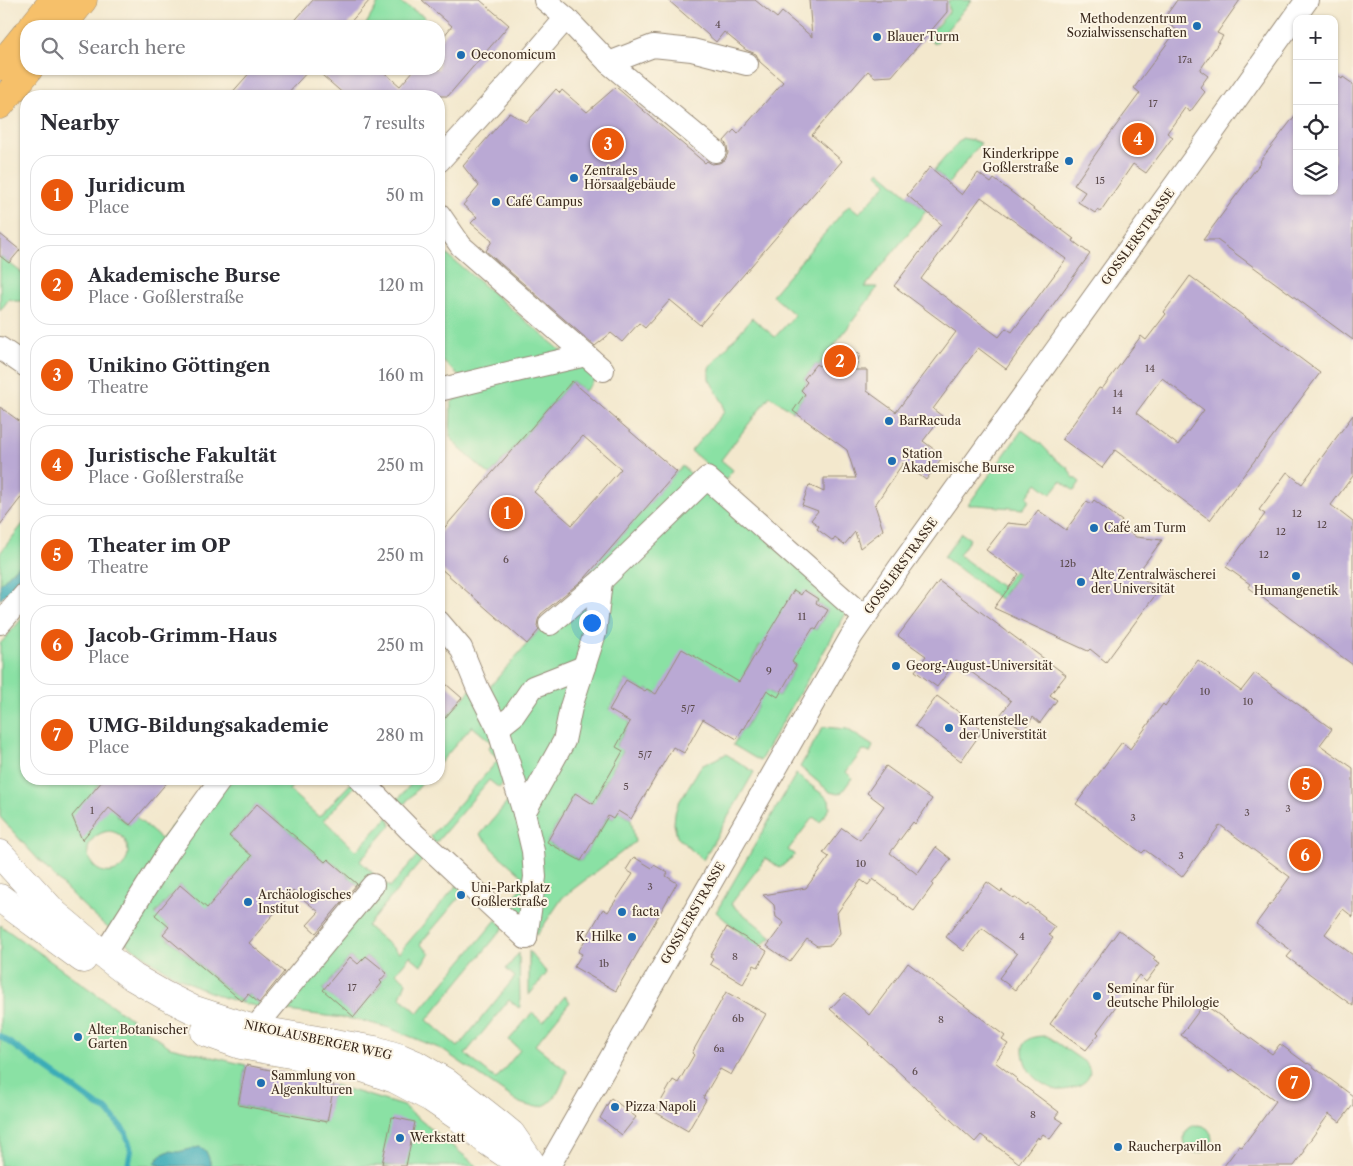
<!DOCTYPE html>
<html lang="en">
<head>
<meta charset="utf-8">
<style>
	:root { --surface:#fff; --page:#f7f7f7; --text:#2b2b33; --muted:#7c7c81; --line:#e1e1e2; --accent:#ea580c }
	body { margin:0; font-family:"Libre Caslon Text",serif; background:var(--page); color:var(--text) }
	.controls { position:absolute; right:15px; top:15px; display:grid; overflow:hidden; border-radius:10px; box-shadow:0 1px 4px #0004 }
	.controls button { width:45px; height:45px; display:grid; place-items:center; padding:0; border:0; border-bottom:1px solid var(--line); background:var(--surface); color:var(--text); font:25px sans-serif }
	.you { position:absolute; left:591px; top:622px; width:18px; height:18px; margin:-12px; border:4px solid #fff; border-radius:50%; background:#1a73e8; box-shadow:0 0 0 8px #1a73e833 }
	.badge { display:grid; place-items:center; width:32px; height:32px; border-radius:50%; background:var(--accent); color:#fff; font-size:16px; font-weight:700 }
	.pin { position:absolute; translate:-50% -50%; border:2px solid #fff; box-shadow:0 1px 5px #0006 }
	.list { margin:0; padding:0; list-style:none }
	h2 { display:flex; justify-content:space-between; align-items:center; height:65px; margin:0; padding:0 20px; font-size:21px }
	h2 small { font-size:16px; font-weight:400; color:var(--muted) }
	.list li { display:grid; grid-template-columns:32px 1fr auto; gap:15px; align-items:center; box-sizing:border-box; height:80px; margin:0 10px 10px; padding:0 10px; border:1px solid var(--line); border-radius:20px }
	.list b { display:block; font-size:19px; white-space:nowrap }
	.list p { margin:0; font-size:16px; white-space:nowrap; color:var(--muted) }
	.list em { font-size:16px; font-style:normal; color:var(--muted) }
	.icon { flex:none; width:28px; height:28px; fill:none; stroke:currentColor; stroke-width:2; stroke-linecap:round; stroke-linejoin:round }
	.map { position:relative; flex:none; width:1353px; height:1166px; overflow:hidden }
	.search { position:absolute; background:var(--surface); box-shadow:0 1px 4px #0004; left:20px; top:20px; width:425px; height:55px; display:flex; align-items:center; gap:12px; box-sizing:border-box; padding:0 18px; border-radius:20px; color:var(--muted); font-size:19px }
	.panel { position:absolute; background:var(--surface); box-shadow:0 1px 4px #0004; left:20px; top:90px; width:425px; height:695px; border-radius:20px }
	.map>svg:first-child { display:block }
	.green { fill:#8ae1a4; stroke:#628661; fill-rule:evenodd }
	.water { fill:#3bacb7; stroke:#3b6b6a }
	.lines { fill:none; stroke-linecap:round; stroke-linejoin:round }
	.stream { stroke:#3bacb7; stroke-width:6 }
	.building { fill:#baa9d4; fill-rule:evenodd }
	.minor-casing { stroke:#978976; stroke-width:24 }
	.tertiary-casing { stroke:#978976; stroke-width:29 }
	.primary-casing { stroke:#978976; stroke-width:29 }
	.minor { stroke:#fff; stroke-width:22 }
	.tertiary { stroke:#fff; stroke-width:28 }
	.primary { stroke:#f6c06b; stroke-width:28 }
	.poi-dot { fill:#1f6fb2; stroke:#fcf5e5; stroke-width:2 }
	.labels { text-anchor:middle; stroke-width:4; stroke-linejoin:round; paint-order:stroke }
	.number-label { font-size:10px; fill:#5b4a4c }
	.poi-label { font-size:12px; fill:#3b2a1e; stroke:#fcf5e5; text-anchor:start }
	.street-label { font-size:12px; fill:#3b2a1e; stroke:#fcf5e5 }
</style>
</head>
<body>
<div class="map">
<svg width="1353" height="1166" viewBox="0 0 1353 1166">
	<rect width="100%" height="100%" fill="#fcf5e5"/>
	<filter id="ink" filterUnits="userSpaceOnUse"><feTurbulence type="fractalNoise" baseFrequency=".02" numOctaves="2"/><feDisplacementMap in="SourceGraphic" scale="10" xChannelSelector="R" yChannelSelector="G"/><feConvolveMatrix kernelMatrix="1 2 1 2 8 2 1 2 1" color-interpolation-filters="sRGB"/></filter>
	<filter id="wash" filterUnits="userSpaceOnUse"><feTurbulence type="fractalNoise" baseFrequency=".0096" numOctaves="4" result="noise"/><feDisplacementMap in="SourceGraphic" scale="20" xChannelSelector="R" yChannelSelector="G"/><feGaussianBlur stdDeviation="1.12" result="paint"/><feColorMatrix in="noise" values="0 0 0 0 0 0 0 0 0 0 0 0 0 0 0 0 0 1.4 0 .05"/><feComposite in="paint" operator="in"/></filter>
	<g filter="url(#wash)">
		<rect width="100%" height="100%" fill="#f3e8cd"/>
		<g class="green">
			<polygon points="380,0 396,0 425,17 420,26 365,26"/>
			<polygon points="948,0 972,0 935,44 927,37 949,12"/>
			<polygon points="962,138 972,140 981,143 865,287 878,287 819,366 816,364 804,379 807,382 801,390 805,394 793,411 770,396 721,460 733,470 725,480 691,451 724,412 723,403 709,379 709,368 752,318 775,337 795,315 772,295 849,205 859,213 887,183 877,174 879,171 921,207 944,179 934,170"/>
			<polygon points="439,248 564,353 461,377 439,358"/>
			<polygon points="0,256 26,276 26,295 22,301 15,301 9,299 0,311"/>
			<polygon points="578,363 598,376 585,391 572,381 490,475 458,447 450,436 451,403 464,390"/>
			<polygon points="1022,430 1041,444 1055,459 1068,468 1072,476 1080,482 1074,491 1061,481 1051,494 1037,483 1027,497 1030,500 1023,509 978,505 968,505"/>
			<path d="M682,466l166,144 -88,151 -27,-16 10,-17h2l13,-23 -102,-11 -9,-5 -2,2 -19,-11 -17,29 21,13 -14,24 7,5 -27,47 1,1 -3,5 -19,-10 -28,48 34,19 27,-45 5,3 4,-8 14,8 4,23 -72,55 -26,38 -33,-27 24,-27 -33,-29 -5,-8 -10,-9 30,-36 -5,-18 -6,7 -10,-8 -54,64 -4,-8 68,-77 -11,-10 4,-6 -20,-17 -33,38v-39l34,-38 13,4zM795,591l6,4 4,-4 13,8 -2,4 12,7 -12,20 -3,-2zM760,645l36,20 -18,32 -35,-21z"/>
			<polygon points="26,520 26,557 0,584 0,553"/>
			<polygon points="961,533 970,539 959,555 1002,587 1014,571 1018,574 1000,599 944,557"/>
			<path d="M26,614v165h78l-10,11 17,15 5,9 13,11 7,-8 25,22 50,-60h68l7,6 5,-6h8l-10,11 30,27 33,-35 3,4 -31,34 32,31 32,-34 3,8 -31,36 14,13 -12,14 -34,-29 -3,3 -68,-58 -28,32 23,20 -49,58 -6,-14 -17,-15 -25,29 14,13 -6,7 78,67 7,-7 13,11 -1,2c-110,-21 -189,-110 -260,-190v-173zM110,831c28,5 21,46 -6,41 -5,-1 -9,-4 -12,-8 -11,-15 1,-32 18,-33z"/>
			<polygon points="823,727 847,729 873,746 870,753 863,750 846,772 852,778 842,792 838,794 830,792 800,767"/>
			<polygon points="726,754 754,772 703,860 677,837 674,824 675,813 678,804 701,766"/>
			<polygon points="796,774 826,797 829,800 830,808 820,822 813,817 788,850 795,855 780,868 766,858 731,904 772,937 758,948 716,912"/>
			<polygon points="415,779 426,779 400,809 395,803"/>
			<path d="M421,851l3,7 -57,68 32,27 58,-68 7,7 -44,52 10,9 -9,12 -11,-9 -14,17 10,9 -6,15 18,16 78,-93 8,7 -77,93 31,27 57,-70 -9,-8 13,-16 1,53 -1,2 -10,-8 -44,54 31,25 24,-29 -11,-10 23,-27 11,9 22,-26 5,6 -35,43 32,26c-9,25 -17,44 -47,32l-79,-54 -52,-21 -30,-8 -80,-10 104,-128 7,5zM366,956l21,17 -7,8 2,3 -28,32 -31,-26 27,-33 8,7z"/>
			<polygon points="0,925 170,1047 246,1065 238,1105 326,1122 334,1085 403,1106 477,1166 0,1166"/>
			<polygon points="529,951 547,973 529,995"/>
			<path d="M1047,1036l39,27c14,18 -15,28 -28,27 -10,-2 -17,-7 -24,-13 -7,-8 -11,-17 -11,-28 0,-12 14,-13 24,-13z"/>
			<circle cx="1198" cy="1139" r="14"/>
		</g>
		<g class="water">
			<polygon points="26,557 26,573 0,600 0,584"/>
			<path d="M199,1147c9,1 9,12 13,19h-50l-7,-3 6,-8 8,-4 9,1z"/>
		</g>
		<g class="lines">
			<polyline class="stream" points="0,1036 63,1080 98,1106 107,1110 126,1133 131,1150 128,1166"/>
		</g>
		<g id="blocks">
			<g class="building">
				<polygon points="313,0 370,0 347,26 290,26"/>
				<polygon points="422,0 480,0 509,25 448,96 346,96 315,69 380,69 400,86 415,69 439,69 439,42 452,26"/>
				<polygon points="668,0 755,0 777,18 782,12 812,37 809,0 947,0 947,12 892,76 875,77 868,71 812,135 842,161 700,325 670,300 645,328 639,323 622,342 611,333 595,346 486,251 492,241 471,223 477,217 463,205 479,186 463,166 509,113 527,122 556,89 560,93 562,90 587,112 616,87 705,163 707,161 712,164 719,163 725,160 728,153 727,146 724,141 734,130 738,134 783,82 760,62 756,54 746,50 724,32 716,42"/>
				<polygon points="1177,0 1240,0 1217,33 1223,36 1200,70 1208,76 1200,87 1205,92 1190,112 1185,108 1167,133 1173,137 1146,173 1133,164 1100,212 1097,210 1095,213 1078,202 1085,192 1074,185 1104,142 1140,93 1134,88 1177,30 1163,20"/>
				<polygon points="253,69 310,69 285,96 229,96"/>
				<polygon points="1334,73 1342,79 1343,77 1353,84 1353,340 1217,240 1203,240 1261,162 1260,161 1297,113 1297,191 1334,191"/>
				<path d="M930,167l32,28 16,-22 13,10 3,-4 80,60 -1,2 17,13 -84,115 -28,-21 -45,61 9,7 -19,25 20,15 -17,24 -23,-17 -28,42 8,25 -23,18 -5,-16 -11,13 -9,-7 -2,3 -16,-12 2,-3 -8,-6 7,-9 -16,-6 7,-20 15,7v-14h32l-9,-28 -54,-39 12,-17 -4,-4 6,-8 -3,-3 12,-15 3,2 6,-9 11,7 4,-16 20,6 -5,16h12v21l29,21 60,-80 -62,-46 47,-62 -34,-29zM981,197l85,62 -54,73 -6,-4 -7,9 -78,-58z"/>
				<polygon points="0,234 20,250 9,263 0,256"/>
				<path d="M1190,276l130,97 -110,147 -95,-70 -13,18 -40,-29 37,-51 3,1 39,-53 5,4 20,-26 -2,-2zM1162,378l42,32 -26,35 -42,-32z"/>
				<path d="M572,381l105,91 -92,106 -44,36 -3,6 -1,6 2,4 -12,14 -88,-77v-33zM583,436l38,33 -49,56 -38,-33z"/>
				<polygon points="0,407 26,426 26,491 0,525"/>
				<polygon points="1353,415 1353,476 1331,505 1353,522 1353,665 1248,587 1250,584 1226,567 1265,514 1259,510 1287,472 1302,484"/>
				<polygon points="1094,500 1122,521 1119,525 1136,537 1162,540 1137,574 1159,590 1106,662 1090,649 1088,651 994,608 1019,574 986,550 1007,523 1027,525 1038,510 1066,530 1087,501 1091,504"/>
				<polygon points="939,581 1066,675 1050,695 1057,700 1040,723 1033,717 1024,730 1001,714 1011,701 956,661 937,687 915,671 926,656 898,636"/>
				<polygon points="794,590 801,595 804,590 818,599 816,603 828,610 816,630 813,628 792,662 796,665 778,697 767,690 744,729 743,728 737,739 703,719 684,753 673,747 631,819 618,811 613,819 608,816 581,861 547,842 575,793 593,804 623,751 616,747 630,722 609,710 626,680 645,691 647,689 656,694 682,649 739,682"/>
				<polygon points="1198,660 1241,691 1255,673 1332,729 1320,745 1353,768 1353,917 1343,909 1325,934 1353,955 1353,1006 1287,957 1292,951 1256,924 1290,877 1220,825 1182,877 1145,850 1142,853 1076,804 1122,742 1130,749 1163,704 1165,706"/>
				<polygon points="439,678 462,698 439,725"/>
				<polygon points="937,696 983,730 961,761 915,726"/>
				<polygon points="886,766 932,799 915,824 913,822 890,853 917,874 936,847 951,859 932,884 933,885 914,911 897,899 898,898 873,879 868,885 861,880 837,913 840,933 831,945 817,946 807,939 790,962 767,946 784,923 776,917 774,905 763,895 806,888 829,857 823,853 842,828 860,840 884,806 867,793"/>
				<polygon points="104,779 170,779 130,825 109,808 82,840 72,816"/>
				<polygon points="257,804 325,862 328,859 357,884 316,933 307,925 319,912 293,891 249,943 284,972 259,1003 248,994 242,1001 163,934 169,927 155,915 180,885 207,908 252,856 229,836"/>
				<polygon points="634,857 652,868 654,865 668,873 666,876 677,883 616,991 574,967 582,954 578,952 603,909 608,912 633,874 626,870"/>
				<polygon points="987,882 1001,892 1002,890 1013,898 1014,897 1026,906 1028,904 1045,917 1044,919 1055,927 1049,935 1053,938 1015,990 999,978 1017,954 982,928 964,951 946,937"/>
				<polygon points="727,927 767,951 758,967 754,965 743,984 710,964 713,959 710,957"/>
				<polygon points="1119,930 1155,957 1153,959 1160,963 1146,982 1139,975 1097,1032 1099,1034 1086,1050 1050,1024"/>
				<polygon points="366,956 387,973 380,981 382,983 354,1017 323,990 350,957 358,964"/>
				<polygon points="908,963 1005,1036 1002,1040 1008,1044 995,1062 1017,1079 1016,1080 1059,1112 1055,1117 1063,1122 1050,1139 1043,1134 1039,1139 1038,1137 1019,1163 981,1135 975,1142 868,1044 869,1043 830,1009 845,993 869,1015"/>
				<polygon points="726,992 766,1014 738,1064 737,1064 731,1075 720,1069 703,1098 706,1100 688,1131 655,1112 673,1080 678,1083 694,1055 692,1053"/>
				<polygon points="1204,1004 1272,1054 1280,1044 1307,1064 1308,1063 1353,1096 1353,1105 1340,1122 1329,1114 1303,1150 1305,1151 1294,1166 1224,1166 1239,1146 1242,1147 1276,1101 1232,1069 1230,1071 1181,1035"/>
				<polygon points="246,1065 305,1077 305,1079 334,1085 327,1122 238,1105"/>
				<polygon points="611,1098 636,1117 622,1135 600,1118"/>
				<polygon points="392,1117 415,1122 406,1166 395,1166 382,1164"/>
			</g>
		</g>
	</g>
	<g filter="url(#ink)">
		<use href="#blocks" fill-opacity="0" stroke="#978976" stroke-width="1"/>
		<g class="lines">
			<defs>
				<g id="minor">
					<polyline points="545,0 566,18 609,63 715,151"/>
					<polyline points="609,63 653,46 692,50 747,64"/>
					<polyline points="439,161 510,83 566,18"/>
					<polyline points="439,214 461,246 603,370"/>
					<polyline points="0,348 26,366"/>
					<polyline points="439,390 520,370 586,355"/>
					<polyline points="439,622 461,648 478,689 498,728 524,813 533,851 535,877 526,938"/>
					<polyline points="0,623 26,593"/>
					<polyline points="550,624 601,581 707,478 864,617"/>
					<polyline points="498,728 513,716 533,687 584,667"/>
					<polyline points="360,779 410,830 526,938"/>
					<polyline points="524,813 564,741 571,707 595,633 601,581"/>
					<polyline points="104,955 111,943 169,851 221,779"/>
					<polyline points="254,1029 373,885"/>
					<polyline points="549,1166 851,637 899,568 1203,146 1307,0"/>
				</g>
				<g id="tertiary">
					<polyline points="0,854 55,914 104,955 133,977 164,995 192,1009 254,1029 375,1050 401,1058 415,1064 444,1081 500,1125 511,1134 533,1166"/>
					<polyline points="0,898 83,959"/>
					<polyline points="205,1032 241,1045 357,1066 395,1079 431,1098 459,1117 487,1141 524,1166"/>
				</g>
				<g id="primary">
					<polyline points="33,26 54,0"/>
					<polyline points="62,26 83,0"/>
					<polyline points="0,66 26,34"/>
					<polyline points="0,105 29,69"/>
				</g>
			</defs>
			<use href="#minor" class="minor-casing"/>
			<use href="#tertiary" class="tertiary-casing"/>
			<use href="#primary" class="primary-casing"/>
			<use href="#minor" class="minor"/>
			<use href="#tertiary" class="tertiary"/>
			<use href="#primary" class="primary"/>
		</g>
	</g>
	<g class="poi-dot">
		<circle cx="1197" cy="26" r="5"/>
		<circle cx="877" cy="37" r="5"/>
		<circle cx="461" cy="55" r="5"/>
		<circle cx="1069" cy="161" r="5"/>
		<circle cx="574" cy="178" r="5"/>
		<circle cx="496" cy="202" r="5"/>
		<circle cx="889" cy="421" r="5"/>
		<circle cx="892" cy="461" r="5"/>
		<circle cx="1094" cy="528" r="5"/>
		<circle cx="1296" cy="576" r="5"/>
		<circle cx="1081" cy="582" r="5"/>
		<circle cx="896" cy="666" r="5"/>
		<circle cx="949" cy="728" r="5"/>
		<circle cx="461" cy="895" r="5"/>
		<circle cx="248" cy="902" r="5"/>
		<circle cx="622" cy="912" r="5"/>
		<circle cx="632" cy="937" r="5"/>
		<circle cx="1097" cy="996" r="5"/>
		<circle cx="78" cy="1037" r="5"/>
		<circle cx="261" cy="1083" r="5"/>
		<circle cx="615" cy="1107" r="5"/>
		<circle cx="400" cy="1138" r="5"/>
		<circle cx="1118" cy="1147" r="5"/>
	</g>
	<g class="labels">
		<g class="number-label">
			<text x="718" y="28">4</text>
			<text x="1185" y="63">17a</text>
			<text x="1153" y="107">17</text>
			<text x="1100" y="184">15</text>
			<text x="1150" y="372">14</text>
			<text x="1118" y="397">14</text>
			<text x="1117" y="414">14</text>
			<text x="1297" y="517">12</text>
			<text x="1322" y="528">12</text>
			<text x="1281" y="535">12</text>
			<text x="1264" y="558">12</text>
			<text x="506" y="563">6</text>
			<text x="1068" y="567">12b</text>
			<text x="802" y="620">11</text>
			<text x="769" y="674">9</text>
			<text x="1205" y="695">10</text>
			<text x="1248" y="705">10</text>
			<text x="688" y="712">5/7</text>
			<text x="645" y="758">5/7</text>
			<text x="626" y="790">5</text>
			<text x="1288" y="812">3</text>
			<text x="92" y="814">1</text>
			<text x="1247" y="816">3</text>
			<text x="1133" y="821">3</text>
			<text x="1181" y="859">3</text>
			<text x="861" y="867">10</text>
			<text x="650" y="890">3</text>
			<text x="1022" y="940">4</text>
			<text x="735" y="960">8</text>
			<text x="604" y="967">1b</text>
			<text x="352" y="991">17</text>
			<text x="738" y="1022">6b</text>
			<text x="941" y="1023">8</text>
			<text x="719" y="1052">6a</text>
			<text x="915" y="1075">6</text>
			<text x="1033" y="1118">8</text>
		</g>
		<g class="poi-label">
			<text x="1187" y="23" text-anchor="end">Methodenzentrum<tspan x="1187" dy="14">Sozialwissenschaften</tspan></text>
			<text x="887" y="41">Blauer Turm</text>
			<text x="471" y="59">Oeconomicum</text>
			<text x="1059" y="158" text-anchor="end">Kinderkrippe<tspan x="1059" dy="14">Goßlerstraße</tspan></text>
			<text x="584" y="175">Zentrales<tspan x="584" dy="14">Hörsaalgebäude</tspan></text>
			<text x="506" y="206">Café Campus</text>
			<text x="899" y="425">BarRacuda</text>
			<text x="902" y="458">Station<tspan x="902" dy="14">Akademische Burse</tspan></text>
			<text x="1104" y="532">Café am Turm</text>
			<text x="1091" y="579">Alte Zentralwäscherei<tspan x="1091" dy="14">der Universität</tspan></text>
			<text x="1296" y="595" text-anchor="middle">Humangenetik</text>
			<text x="906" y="670">Georg-August-Universität</text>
			<text x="959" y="725">Kartenstelle<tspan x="959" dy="14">der Universtität</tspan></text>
			<text x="471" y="892">Uni-Parkplatz<tspan x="471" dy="14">Goßlerstraße</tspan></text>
			<text x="258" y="899">Archäologisches<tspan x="258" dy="14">Institut</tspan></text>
			<text x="632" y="916">facta</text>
			<text x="622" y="941" text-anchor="end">K. Hilke</text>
			<text x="1107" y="993">Seminar für<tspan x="1107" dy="14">deutsche Philologie</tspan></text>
			<text x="88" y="1034">Alter Botanischer<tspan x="88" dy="14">Garten</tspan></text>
			<text x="271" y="1080">Sammlung von<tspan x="271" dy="14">Algenkulturen</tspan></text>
			<text x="625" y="1111">Pizza Napoli</text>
			<text x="410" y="1142">Werkstatt</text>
			<text x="1128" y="1151">Raucherpavillon</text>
		</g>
		<g class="street-label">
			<text transform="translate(1138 237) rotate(-54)" y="4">GOSSLERSTRASSE</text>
			<text transform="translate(901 566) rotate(-54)" y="4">GOSSLERSTRASSE</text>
			<text transform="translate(693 913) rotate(-60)" y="4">GOSSLERSTRASSE</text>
			<text transform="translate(318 1040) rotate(12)" y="4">NIKOLAUSBERGER WEG</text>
		</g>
	</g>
</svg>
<div class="controls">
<button>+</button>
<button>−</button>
<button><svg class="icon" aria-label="locate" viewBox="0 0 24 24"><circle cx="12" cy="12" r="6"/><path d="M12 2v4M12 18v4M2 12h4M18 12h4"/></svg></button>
<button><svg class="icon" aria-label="layers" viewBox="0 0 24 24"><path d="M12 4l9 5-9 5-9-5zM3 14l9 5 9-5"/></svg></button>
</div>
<div class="you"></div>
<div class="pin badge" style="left:507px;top:513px">1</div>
<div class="pin badge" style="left:840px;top:361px">2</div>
<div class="pin badge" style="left:608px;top:144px">3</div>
<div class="pin badge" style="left:1138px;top:139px">4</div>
<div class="pin badge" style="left:1306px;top:784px">5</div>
<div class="pin badge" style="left:1305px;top:855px">6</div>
<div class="pin badge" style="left:1294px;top:1083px">7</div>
<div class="search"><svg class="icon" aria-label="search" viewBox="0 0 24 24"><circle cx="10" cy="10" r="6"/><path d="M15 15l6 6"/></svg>Search here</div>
<section class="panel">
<h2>Nearby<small>7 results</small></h2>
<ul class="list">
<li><span class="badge">1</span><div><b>Juridicum</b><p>Place</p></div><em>50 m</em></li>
<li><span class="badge">2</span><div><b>Akademische Burse</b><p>Place · Goßlerstraße</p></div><em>120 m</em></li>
<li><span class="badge">3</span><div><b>Unikino Göttingen</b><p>Theatre</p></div><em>160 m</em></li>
<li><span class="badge">4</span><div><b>Juristische Fakultät</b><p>Place · Goßlerstraße</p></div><em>250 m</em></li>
<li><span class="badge">5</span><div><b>Theater im OP</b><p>Theatre</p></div><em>250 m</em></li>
<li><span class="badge">6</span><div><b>Jacob-Grimm-Haus</b><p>Place</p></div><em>250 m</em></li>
<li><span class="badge">7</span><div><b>UMG-Bildungsakademie</b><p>Place</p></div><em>280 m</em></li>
</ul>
</section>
</div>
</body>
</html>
